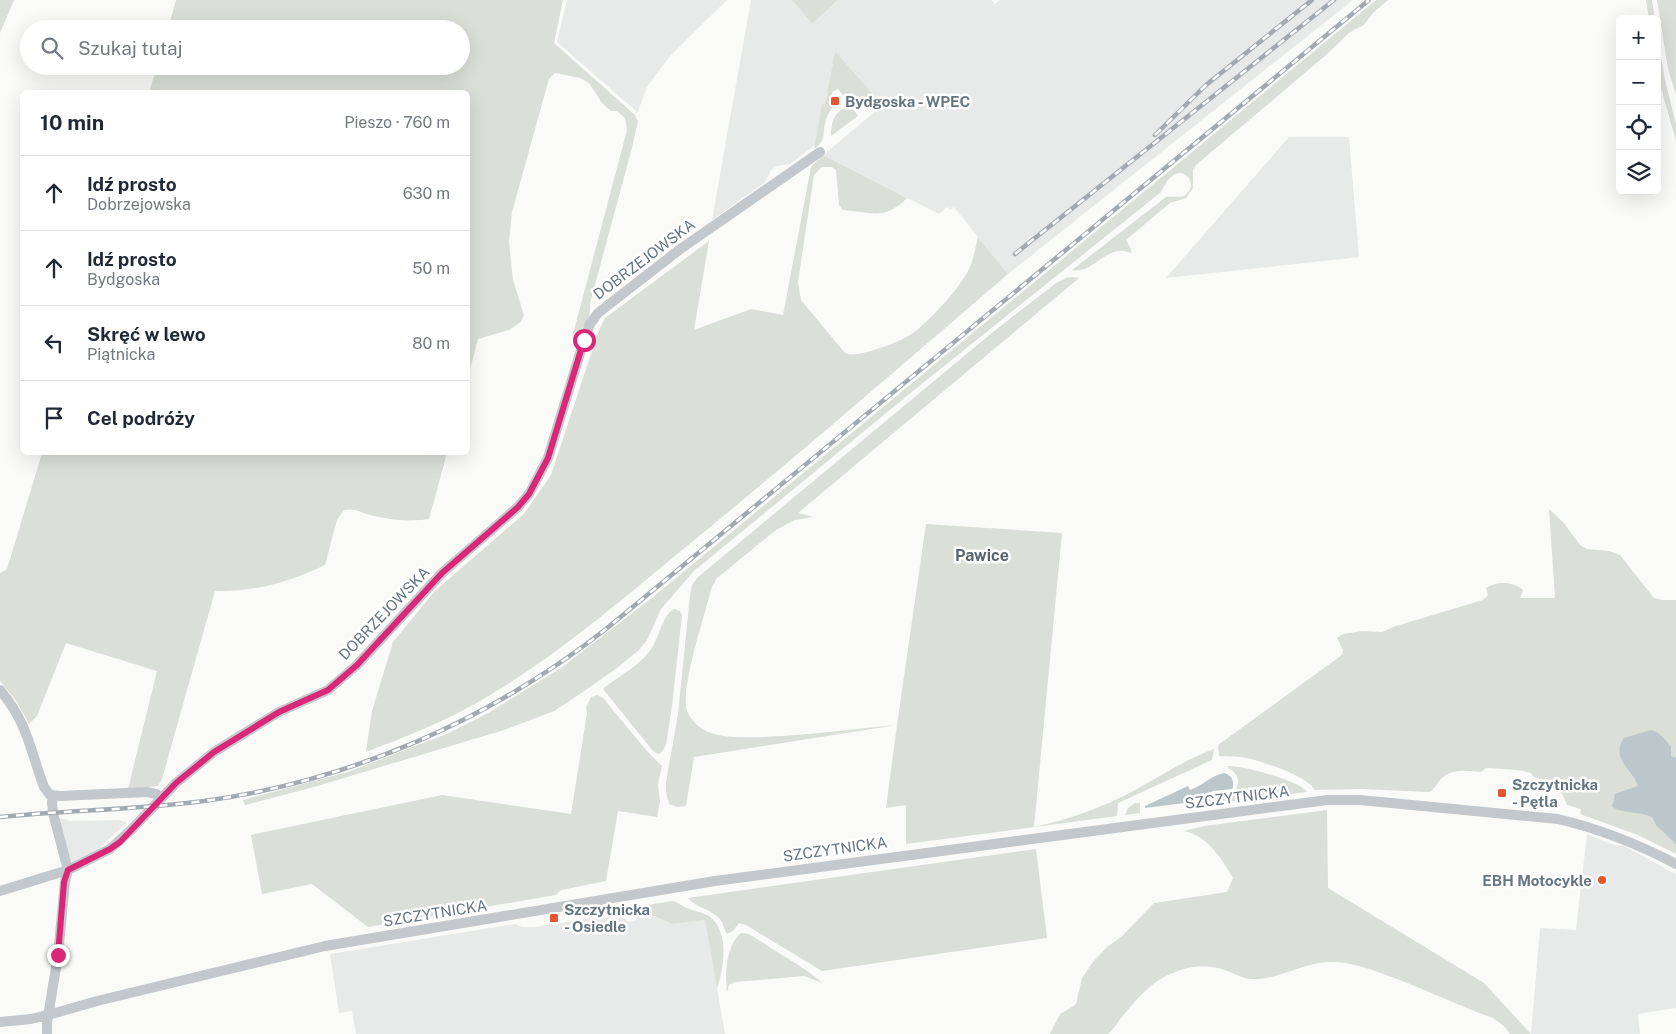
<!DOCTYPE html>
<html lang="pl">
<meta charset="utf-8">
<style>
:root{--surface:#fff;--page:#f6f6f7;--text:#1f2937;--muted:#747a83;--line:#e0e1e3}
body{margin:0;font-family:"Public Sans",sans-serif;background:var(--page);color:var(--text)}
.controls{position:absolute;right:15px;top:15px;display:grid;overflow:hidden;border-radius:8px;box-shadow:0 5px 20px #0002}
.controls button{width:45px;height:45px;display:grid;place-items:center;padding:0;border:0;border-bottom:1px solid var(--line);background:var(--surface);color:var(--text);font:25px sans-serif}
.stop{position:absolute;width:15px;height:15px;margin:-11px;border:4px solid #db2777;border-radius:50%;background:#fff}
.stop.end{background:#db2777;border-color:#fff;box-shadow:0 1px 5px #0008}
.list{margin:0;padding:0;list-style:none}
h2{display:flex;justify-content:space-between;align-items:center;height:65px;margin:0;padding:0 20px;font-size:21px}
h2 small{font-size:16px;font-weight:400;color:var(--muted)}
.list li{display:grid;grid-template-columns:32px 1fr auto;gap:15px;align-items:center;box-sizing:border-box;height:75px;padding:0 20px;border-top:1px solid var(--line)}
.list b{display:block;font-size:19px;white-space:nowrap}
.list p{margin:0;font-size:16px;white-space:nowrap;color:var(--muted)}
.list em{font-size:16px;font-style:normal;color:var(--muted)}
.icon{flex:none;width:28px;height:28px;fill:none;stroke:currentColor;stroke-width:2;stroke-linecap:round;stroke-linejoin:round}
.map{position:relative;flex:none;width:1676px;height:1034px;overflow:hidden}
.search{position:absolute;background:var(--surface);box-shadow:0 5px 20px #0002;left:20px;top:20px;width:450px;height:55px;display:flex;align-items:center;gap:12px;box-sizing:border-box;padding:0 18px;border-radius:28px;color:var(--muted);font-size:19px}
.panel{position:absolute;background:var(--surface);box-shadow:0 5px 20px #0002;left:20px;top:90px;width:450px;height:365px;border-radius:8px}
.map>svg:first-child{display:block}
.built{fill:#e8e9e9}
.green{fill:#dadfd7}
.water{fill:#bbc7cb}
.lines{fill:none;stroke-linecap:round;stroke-linejoin:round}
.minor{stroke:#c3c8cc;stroke-width:10}
.rail-casing{stroke:#a2aab0;stroke-width:4.5}
.rail{stroke:#fff;stroke-width:2.5;stroke-dasharray:8;stroke-linecap:butt}
.route{stroke:#db2777;stroke-width:6}
.poi-dot{fill:#e4572e;stroke:#fff;stroke-width:2}
.labels{text-anchor:middle;dominant-baseline:central;stroke-width:5;stroke-linejoin:round;paint-order:stroke}
.poi-label{font-size:15px;font-weight:bold;fill:#657683;stroke:#fff;text-anchor:start}
.street-label{font-size:15px;fill:#657683;stroke:#fff}
.neighbourhood-label{font-size:16px;font-weight:bold;fill:#57646e;stroke:#fff}
</style>
<div class="map">
<svg width="1676" height="1034" viewBox="0 0 1676 1034">
<rect width="100%" height="100%" fill="#fafaf8"/>
<path class="built" d="M567,0H727L672,54L660,69L647,87L637,114L635,110L557,42Z
M751,0H792L812,24L838,0H992L995,4L1000,0H1353L1008,274L954,207L950,210L947,207L939,214L823,155L877,110L870,102L874,98L835,51L825,106L822,104L815,145L790,164L777,166L771,170L765,182L712,220Z
M1289,137H1349L1359,257L1166,278Z
M60,818L71,821L120,820L127,823L94,852L72,862L70,861L59,827Z
M1587,834L1611,844L1624,846L1676,874V1008L1638,1014L1640,1034H1531L1540,928L1576,930Z
M634,907L672,924L705,920L725,1034H356L352,1011L339,1013L330,954L515,924L522,927H535L599,917L626,918L627,922L636,920Z"/>
<path class="green" d="M0,0H14L0,33Z
M176,0H563L554,43L635,115L638,121L632,148L590,303C592,315 585,330 573,334L627,130L625,118L617,111H611L602,103L589,83L580,78L555,73L549,79L512,212L509,242L513,280L524,315L521,322L509,330L478,339L468,377V92H149L157,66H461V29H168Z
M792,0H838L812,24Z
M1376,0H1388L1373,13L1364,25L1350,32L1326,55L1196,165L1193,170V188L1186,198L1170,203L1126,240L1131,249V253C1107,242 1094,275 1072,270L1166,197C1172,195 1179,199 1185,195C1202,184 1178,153 1161,192L913,391L694,571L661,609L647,640L639,650L617,668L574,698L554,711L504,730L314,787L245,805L243,800L348,772L449,733L490,712L561,668L653,597Z
M1646,0H1652L1655,19H1649Z
M1657,0H1676V95L1668,69Z
M1657,33L1665,80L1676,124V141L1659,81L1657,67Z
M835,51L875,97L870,102L873,106L870,108L857,99L845,98L838,89L833,91L831,96L835,103C833,108 829,112 827,117C821,131 828,140 814,149L822,104L825,105Z
M848,107L853,109L858,116L831,136C831,123 834,111 848,107Z
M823,155L907,198C884,221 872,212 843,210L839,205L836,170L832,167H822L814,175L798,282L801,300L845,353C853,356 862,353 871,351C884,347 898,342 910,335C927,324 957,291 967,273C973,263 975,249 978,237L1008,274C909,359 810,445 709,528C635,588 563,653 480,701C444,722 405,737 366,752L372,711L393,642L435,591L524,514L551,475L599,330L605,318L709,241L694,330L751,309L783,315L811,167Z
M1073,277L1079,278L798,513L814,517L795,520L776,530L717,578L711,589C705,616 680,687 687,711C690,719 700,729 708,732C726,739 746,737 765,737C809,735 853,729 897,725L926,524L1062,533L1034,827C1068,820 1104,807 1135,790C1161,776 1186,759 1214,749L1212,760L1118,803L1117,816L906,844V805L886,808L897,725L694,757L686,806L678,807L669,804L666,793V782L678,714L690,595L692,585L698,577L993,332L1056,283L1066,278Z
M42,453H447L429,519C409,522 390,520 370,515C360,512 354,508 344,510L337,520L325,565C290,582 254,592 215,591L162,779L158,786L128,789L157,671L66,643L37,716L29,724L17,702L0,681V573L7,569Z
M1549,509L1563,522L1580,545L1587,549L1609,551L1620,555L1654,598L1662,600H1676V854L1638,835L1580,814L1581,809L1567,805C1561,786 1552,785 1536,778C1534,777 1532,774 1530,773C1522,769 1497,769 1486,768L1481,772C1468,771 1453,768 1442,778C1437,782 1436,789 1429,792L1361,789L1315,790C1307,776 1264,762 1247,758C1238,756 1229,757 1219,756L1218,745L1342,655L1343,650L1337,638L1343,634L1362,631L1382,632L1396,626L1483,600L1488,595L1486,588C1497,581 1513,581 1523,590L1520,598H1555Z
M674,609L680,611L682,615L672,706L666,745L661,753L658,754L653,751L603,689C618,676 640,666 651,649C659,639 662,615 674,609Z
M597,695L603,698L646,750L662,766L658,784L660,802L657,817L618,811L606,881L561,890L556,895L368,927L312,884L262,894L251,835L442,795L571,814L587,713L586,707L591,697Z
M1228,766C1241,765 1301,781 1307,792L1191,807L1210,796L1234,792C1241,783 1238,772 1228,768Z
M1135,803H1140V813L1125,815L1128,808Z
M1327,810L1328,888L1484,983L1531,1034H1510L1505,1027L1493,1018C1456,1005 1421,987 1383,974C1367,968 1350,962 1332,962C1304,961 1278,981 1250,979C1242,978 1233,973 1225,970C1204,963 1186,966 1166,976C1148,985 1135,1001 1122,1017C1117,1023 1114,1029 1108,1034H1050L1060,1014L1072,1007L1076,1004L1082,978L1093,962L1107,947L1122,936L1154,903L1227,892L1233,878C1222,859 1207,835 1184,831L1204,826Z
M1036,849L1047,938L822,971L746,925L739,923L733,931L727,934C724,930 724,924 720,919C711,909 696,908 688,898Z
M673,901C678,902 682,906 687,908C693,911 702,912 709,916C730,932 724,967 717,989L705,920L672,924L634,907Z
M741,933L749,934L806,970L823,983L804,976L735,982L729,985L727,992C725,974 726,945 741,933Z"/>
<path class="water" d="M1651,730C1661,732 1665,740 1671,747V756L1676,758V844L1656,825L1652,817C1639,811 1625,814 1612,807L1615,794L1638,786C1632,768 1610,759 1624,738Z
M1224,773C1231,775 1234,780 1233,787L1232,789L1213,791L1197,799L1185,803L1145,808V806L1188,786L1190,790C1202,786 1212,775 1224,773Z"/>
<g class="lines">
<path class="minor" d="M0,690C28,723 30,750 44,787L50,795L61,796L147,792L156,794L162,797
M0,891L68,870L110,849L131,830L176,783L214,752L279,712L328,690L357,665L442,573L518,507L529,494L548,458L584,340L590,324L598,313L679,250L820,152
M0,1022L31,1019L48,1015L97,1001L325,946L715,881L1327,800H1360L1558,819C1600,829 1638,844 1676,864
M47,1034V1023L58,955L65,882L68,870L53,813L52,802L54,796"/>
<defs>
<path id="rail" d="M1155,135L1206,85L1312,0
M1015,254L1334,0
M0,817C68,810 136,810 204,801C351,781 490,720 606,629L1369,0"/>
</defs>
<use href="#rail" class="rail-casing"/>
<use href="#rail" class="rail"/>
</g>
<g class="lines">
<path class="route" d="M58,955L64,882L68,870L110,849L120,842L176,783L214,752L279,712L328,690L357,665L442,573L518,507L529,494L548,458L584,340"/>
</g>
<g class="poi-dot">
<rect x="830" y="96" width="10" height="10" rx="2.5"/>
<rect x="1497" y="788" width="10" height="10" rx="2.5"/>
<circle cx="1602" cy="880" r="5"/>
<rect x="549" y="913" width="10" height="10" rx="2.5"/>
</g>
<g class="labels">
<g class="poi-label">
<text x="845" y="101">Bydgoska - WPEC</text>
<text x="1512" y="784">Szczytnicka<tspan x="1512" dy="17">- Pętla</tspan></text>
<text x="1592" y="880" text-anchor="end">EBH Motocykle</text>
<text x="564" y="909">Szczytnicka<tspan x="564" dy="17">- Osiedle</tspan></text>
</g>
<g class="street-label">
<text transform="translate(644 259) rotate(-37)">DOBRZEJOWSKA</text>
<text transform="translate(384 613) rotate(-46)">DOBRZEJOWSKA</text>
<text transform="translate(1237 797) rotate(-7)">SZCZYTNICKA</text>
<text transform="translate(835 849) rotate(-8)">SZCZYTNICKA</text>
<text transform="translate(435 913) rotate(-9)">SZCZYTNICKA</text>
</g>
<g class="neighbourhood-label">
<text x="982" y="555">Pawice</text>
</g>
</g>
</svg>
<div class="controls">
<button>+</button>
<button>−</button>
<button><svg class="icon" aria-label="locate" viewBox="0 0 24 24"><circle cx="12" cy="12" r="6"/><path d="M12 2v4M12 18v4M2 12h4M18 12h4"/></svg></button>
<button><svg class="icon" aria-label="layers" viewBox="0 0 24 24"><path d="M12 4l9 5-9 5-9-5zM3 14l9 5 9-5"/></svg></button>
</div>
<div class="stop" style="left:584px;top:340px"></div>
<div class="stop end" style="left:58px;top:955px"></div>
<div class="search"><svg class="icon" aria-label="search" viewBox="0 0 24 24"><circle cx="10" cy="10" r="6"/><path d="M15 15l6 6"/></svg>Szukaj tutaj</div>
<section class="panel">
<h2>10 min<small>Pieszo · 760 m</small></h2>
<ul class="list">
<li><svg class="icon" aria-label="ahead" viewBox="0 0 24 24"><path d="M12 20V5M6 11l6-6 6 6"/></svg><div><b>Idź prosto</b><p>Dobrzejowska</p></div><em>630 m</em></li>
<li><svg class="icon" aria-label="ahead" viewBox="0 0 24 24"><path d="M12 20V5M6 11l6-6 6 6"/></svg><div><b>Idź prosto</b><p>Bydgoska</p></div><em>50 m</em></li>
<li><svg class="icon" aria-label="left" viewBox="0 0 24 24"><path d="M17 20v-9H6M10 6l-5 5 5 5"/></svg><div><b>Skręć w lewo</b><p>Piątnicka</p></div><em>80 m</em></li>
<li><svg class="icon" aria-label="arrive" viewBox="0 0 24 24"><path d="M6 21V4h12l-3 4 3 4H6"/></svg><div><b>Cel podróży</b></div></li>
</ul>
</section>
</div>
